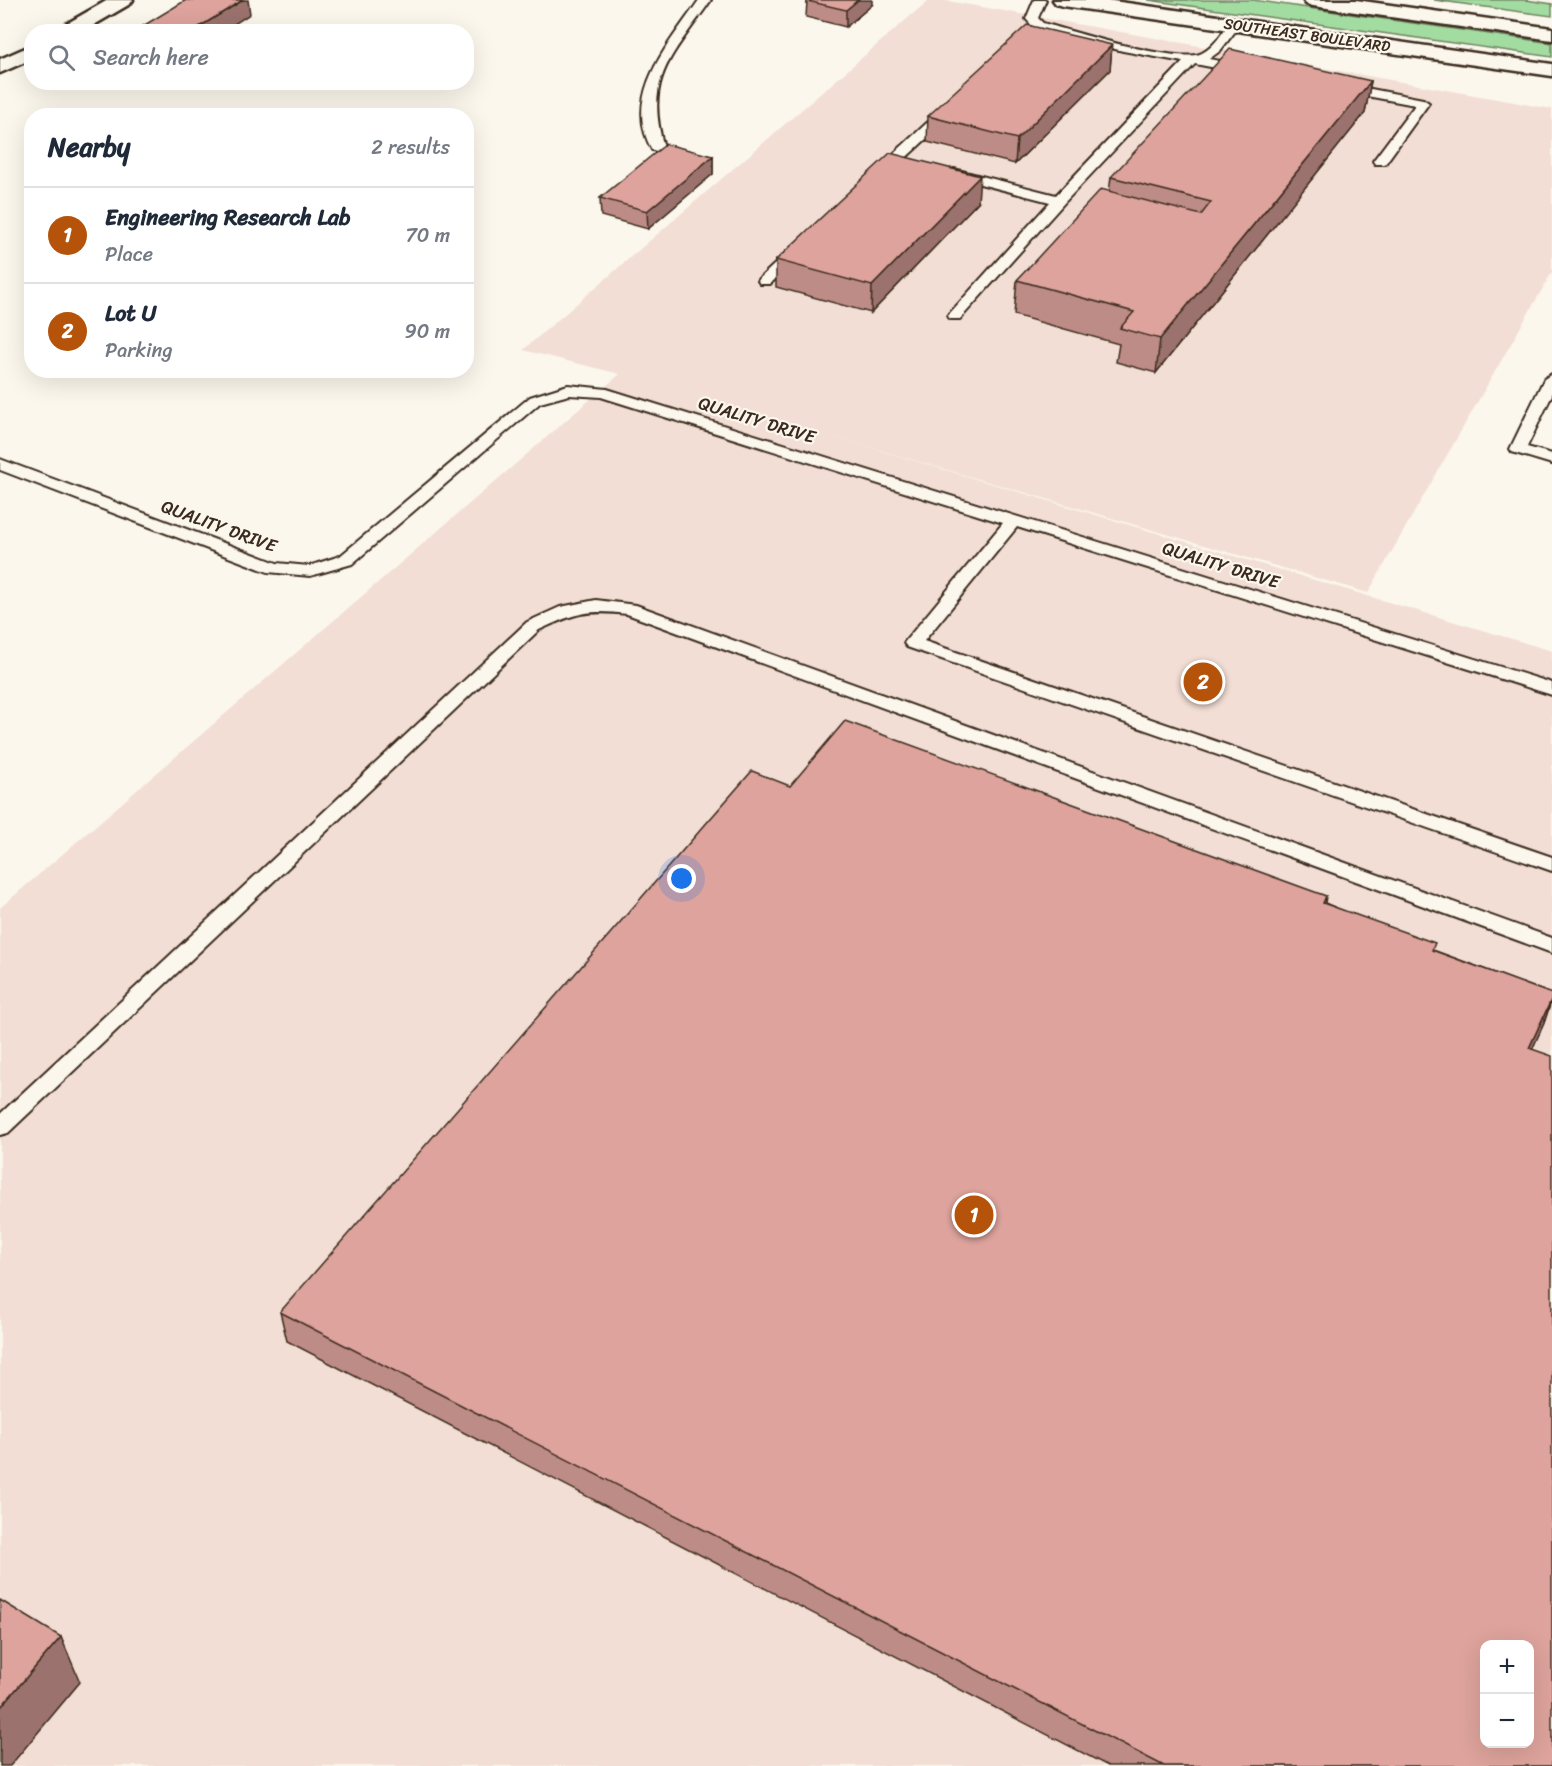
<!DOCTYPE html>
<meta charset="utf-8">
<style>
:root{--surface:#fff;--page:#f6f6f7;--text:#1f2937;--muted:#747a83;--line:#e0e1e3;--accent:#b45309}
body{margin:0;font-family:Sriracha,sans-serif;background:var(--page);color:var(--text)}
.controls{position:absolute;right:18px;bottom:18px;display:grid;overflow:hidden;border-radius:12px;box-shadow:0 6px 24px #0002}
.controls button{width:54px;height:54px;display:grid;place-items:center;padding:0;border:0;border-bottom:2px solid var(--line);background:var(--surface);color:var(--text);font:30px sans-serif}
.you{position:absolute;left:682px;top:879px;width:21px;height:21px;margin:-15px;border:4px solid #fff;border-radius:50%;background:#1a73e8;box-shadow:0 0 0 9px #1a73e833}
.badge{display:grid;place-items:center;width:39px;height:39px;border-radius:50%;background:var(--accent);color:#fff;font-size:20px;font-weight:700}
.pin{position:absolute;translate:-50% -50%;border:3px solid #fff;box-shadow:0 2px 6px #0006}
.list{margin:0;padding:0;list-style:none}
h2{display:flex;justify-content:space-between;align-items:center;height:78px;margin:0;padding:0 24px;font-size:26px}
h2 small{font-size:20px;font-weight:400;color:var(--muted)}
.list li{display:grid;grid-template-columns:39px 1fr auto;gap:18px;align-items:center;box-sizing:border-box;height:96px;padding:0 24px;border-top:2px solid var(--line)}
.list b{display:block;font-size:22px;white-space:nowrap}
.list p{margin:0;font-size:20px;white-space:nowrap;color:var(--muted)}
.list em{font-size:20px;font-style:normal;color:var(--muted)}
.icon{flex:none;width:33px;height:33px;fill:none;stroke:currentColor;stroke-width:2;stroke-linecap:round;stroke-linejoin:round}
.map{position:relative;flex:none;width:1552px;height:1766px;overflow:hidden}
.search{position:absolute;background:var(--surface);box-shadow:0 6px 24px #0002;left:24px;top:24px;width:450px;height:66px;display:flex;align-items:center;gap:15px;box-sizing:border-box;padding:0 21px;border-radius:24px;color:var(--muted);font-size:22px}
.panel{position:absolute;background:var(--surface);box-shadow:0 6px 24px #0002;left:24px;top:108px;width:450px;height:270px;border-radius:24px}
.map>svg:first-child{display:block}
.built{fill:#f2ded4;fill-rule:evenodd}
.green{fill:#a2dca1;stroke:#6e8360;stroke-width:1.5}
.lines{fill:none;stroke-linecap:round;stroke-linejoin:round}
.service-casing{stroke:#3b2a1e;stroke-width:4}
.minor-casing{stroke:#3b2a1e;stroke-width:5}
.primary-casing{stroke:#3b2a1e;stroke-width:5}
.service{fill:#fbf7ec;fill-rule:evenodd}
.minor{fill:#fbf7ec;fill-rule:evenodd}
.primary{fill:#fbf7ec;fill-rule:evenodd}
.wall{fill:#be8c86;stroke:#3b2a1e;stroke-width:1.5}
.shaded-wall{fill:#9b726d;stroke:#3b2a1e;stroke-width:1.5}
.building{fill:#dda39c;stroke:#3b2a1e;stroke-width:1.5;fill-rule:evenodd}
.labels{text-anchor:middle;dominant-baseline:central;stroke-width:4.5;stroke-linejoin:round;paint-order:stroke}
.far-street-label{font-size:15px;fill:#3b2a1e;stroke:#fbf7ec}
.street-label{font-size:18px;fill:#3b2a1e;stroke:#fbf7ec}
</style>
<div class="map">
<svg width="1552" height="1766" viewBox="0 0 1552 1766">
<rect width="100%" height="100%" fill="#fbf7ec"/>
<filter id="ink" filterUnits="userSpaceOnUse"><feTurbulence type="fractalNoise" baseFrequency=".0167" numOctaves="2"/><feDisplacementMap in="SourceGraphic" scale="12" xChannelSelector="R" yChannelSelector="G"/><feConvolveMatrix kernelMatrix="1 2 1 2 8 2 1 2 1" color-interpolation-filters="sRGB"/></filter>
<g filter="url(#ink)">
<path class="built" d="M929,0H942L1552,109V272L1368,593L821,433L1552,651V1766H0V908L620,374L523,350ZM1484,1644H1530V1744H1484Z"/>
<path class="green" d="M1148,0H1253L1552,43V57Z
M1434,0H1526L1552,4V16Z"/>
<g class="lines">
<defs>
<path id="service" d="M699,0H711C674,54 643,77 664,147L657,151L652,150C621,95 670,43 699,0Z
M1034,0H1046L1038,18L1043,23C1071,31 1180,65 1202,53C1214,47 1222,33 1230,22H1238L1240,25L1220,51L1209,59L1242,65L1248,69L1242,73L1195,64L1064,203L960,319H950L948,316L950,313L1050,202L949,176L947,173L949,170L954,169L1056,195L1183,62L1123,51L1035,29L1026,19Z
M1345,84L1423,99L1429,103L1385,164H1375L1373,161L1415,105L1340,91L1339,88L1340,85Z
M947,108L954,112L952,115L885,177H875L873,174L875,171L942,109Z
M795,249L802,253L800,256L770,284H760L758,281L760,278L790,250Z
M1552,374V395L1527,447L1552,454V464L1512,452L1510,449L1544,379Z
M568,385L607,389L1552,683V695L1017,527L924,641L1552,857V871L907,647L904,643L907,639L1003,523L601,397L569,395L540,403L352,564L310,576L268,572L0,470V459L277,563L309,566L340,556L530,397Z
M596,600L636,605L1552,938V953L627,614C588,609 575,613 539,630L8,1133L0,1135V1114L527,622L560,607Z"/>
<path id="minor" d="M108,0H133L130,4L82,32H56L59,28Z
M1053,0H1106L1552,64V76L1063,6L1056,4Z
M32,45V59L0,73V59Z"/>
<path id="primary" d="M1303,0H1356L1552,28V40L1313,6L1306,4Z"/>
</defs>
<use href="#service" class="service-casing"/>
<use href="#minor" class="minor-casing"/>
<use href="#primary" class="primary-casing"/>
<use href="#service" class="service"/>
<use href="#minor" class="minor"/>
<use href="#primary" class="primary"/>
</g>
<path class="wall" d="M807,1L872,5L846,27L806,17Z
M1112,45L1110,70L1015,164L927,142L928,116Z
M1371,81L1365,113L1156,373L1116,362L1119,344L1014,315L1017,280L1109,192L1111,177Z
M713,156V174L648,229L601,216L600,198Z
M978,202L871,313L776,287V260Z
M790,786L1326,896L1325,903L1433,950L1552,994V999L1544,1023L1532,1049L1552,1766H1108L287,1341L280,1312Z"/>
<path class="shaded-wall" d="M243,0H248L250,14L222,32H191Z
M858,0H872V5L846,27V10Z
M1112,45L1110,70L1015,164L1017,139Z
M1371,81L1365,113L1156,373L1160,339Z
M713,156V174L648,229L647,211Z
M980,176L978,202L871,313L872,286Z
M1552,998L1544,1023L1520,1077L1529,1048Z
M61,1637L80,1682L10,1766H0V1708Z"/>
<path class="building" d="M186,0H243L191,32H149L138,29Z
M807,0H858L846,10L807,1Z
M1027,25L1112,45L1017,139L928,116Z
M1230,49L1371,81L1160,339L1120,328L1134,312L1017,280L1101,189L1201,215L1211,202L1111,177Z
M666,144L713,156L647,211L600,198Z
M890,153L980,176L872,286L776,260Z
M845,721L1326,896L1323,903L1435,943L1432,950L1552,994V998L1529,1048L1552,1056V1766H1164L280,1312L752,771L790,786ZM1485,1644H1530V1743H1485Z
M0,1600L61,1637L0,1708Z"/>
</g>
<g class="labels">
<g class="far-street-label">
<text transform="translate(1307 35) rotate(8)">SOUTHEAST BOULEVARD</text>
</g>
<g class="street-label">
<text transform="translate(757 420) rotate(17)">QUALITY DRIVE</text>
<text transform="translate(219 526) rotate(20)">QUALITY DRIVE</text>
<text transform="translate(1221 565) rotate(17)">QUALITY DRIVE</text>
</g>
</g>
</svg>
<div class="controls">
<button>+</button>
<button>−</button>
</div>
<div class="you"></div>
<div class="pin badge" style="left:974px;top:1215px">1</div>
<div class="pin badge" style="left:1203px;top:682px">2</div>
<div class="search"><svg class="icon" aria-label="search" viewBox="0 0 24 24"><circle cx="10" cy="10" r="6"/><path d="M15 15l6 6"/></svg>Search here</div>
<section class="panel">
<h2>Nearby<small>2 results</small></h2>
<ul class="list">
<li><span class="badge">1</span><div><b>Engineering Research Lab</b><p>Place</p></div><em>70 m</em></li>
<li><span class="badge">2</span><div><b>Lot U</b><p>Parking</p></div><em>90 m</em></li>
</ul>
</section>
</div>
